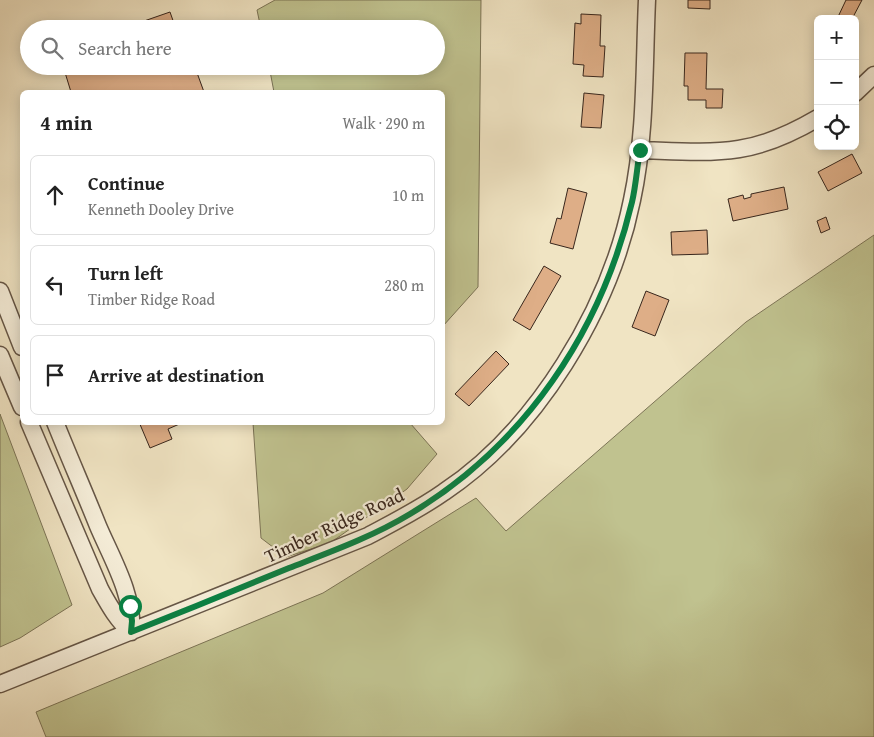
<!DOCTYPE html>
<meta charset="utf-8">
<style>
:root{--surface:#fff;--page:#f6f6f6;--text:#222;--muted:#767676;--line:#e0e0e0}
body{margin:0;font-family:"Gentium Book Plus",serif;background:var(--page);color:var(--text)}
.controls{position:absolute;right:15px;top:15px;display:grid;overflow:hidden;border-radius:8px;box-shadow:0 2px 12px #0003}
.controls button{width:45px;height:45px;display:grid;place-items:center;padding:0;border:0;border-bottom:1px solid var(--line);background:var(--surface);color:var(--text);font:25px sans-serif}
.stop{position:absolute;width:15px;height:15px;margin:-11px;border:4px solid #0b8043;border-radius:50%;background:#fff}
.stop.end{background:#0b8043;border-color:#fff;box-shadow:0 1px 5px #0008}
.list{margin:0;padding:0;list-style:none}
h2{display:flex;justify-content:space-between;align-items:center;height:65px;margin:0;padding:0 20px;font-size:21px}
h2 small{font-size:16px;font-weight:400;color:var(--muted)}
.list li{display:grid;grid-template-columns:32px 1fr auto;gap:15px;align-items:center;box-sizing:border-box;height:80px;margin:0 10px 10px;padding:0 10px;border:1px solid var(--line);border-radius:8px}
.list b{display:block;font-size:19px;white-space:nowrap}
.list p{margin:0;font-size:16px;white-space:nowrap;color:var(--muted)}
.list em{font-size:16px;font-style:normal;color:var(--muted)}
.icon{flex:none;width:28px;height:28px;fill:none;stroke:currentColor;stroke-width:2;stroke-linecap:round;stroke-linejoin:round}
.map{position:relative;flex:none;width:874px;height:737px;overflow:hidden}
.search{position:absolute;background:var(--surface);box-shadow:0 2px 12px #0003;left:20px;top:20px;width:425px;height:55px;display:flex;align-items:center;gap:12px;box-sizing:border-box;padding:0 18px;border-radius:28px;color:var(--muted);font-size:19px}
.panel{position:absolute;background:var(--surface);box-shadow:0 2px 12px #0003;left:20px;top:90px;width:425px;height:335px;border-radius:8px}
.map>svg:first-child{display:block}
.green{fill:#c0c28f;stroke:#7c7456}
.building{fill:#deae87;stroke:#38261c}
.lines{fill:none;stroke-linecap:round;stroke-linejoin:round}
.minor-casing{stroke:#665646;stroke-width:19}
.minor{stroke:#f5edd8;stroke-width:16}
.route{stroke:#0b8043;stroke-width:6}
.labels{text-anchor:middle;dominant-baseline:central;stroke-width:4.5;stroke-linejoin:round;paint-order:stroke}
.street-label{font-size:19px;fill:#38261c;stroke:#f5edd8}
</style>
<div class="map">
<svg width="874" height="737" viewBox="0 0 874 737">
<rect width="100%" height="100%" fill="#f0e4c3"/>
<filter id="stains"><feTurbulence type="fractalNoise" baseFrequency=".004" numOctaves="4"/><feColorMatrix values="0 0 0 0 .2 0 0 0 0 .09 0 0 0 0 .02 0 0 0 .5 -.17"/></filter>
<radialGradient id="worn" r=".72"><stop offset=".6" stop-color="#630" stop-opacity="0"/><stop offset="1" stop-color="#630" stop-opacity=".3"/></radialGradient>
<path class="green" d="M275,0H481L478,287L443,326L442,92H274L269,66H436V29H261L257,10Z
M874,235V737H46L36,712L323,593L476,498L506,531L746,322Z
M0,414L72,605L20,638L0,647Z
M253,423H410L437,454L407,489L330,543L286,557L261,538Z"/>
<path class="building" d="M688,0H710V9L688,8Z
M846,0H862L852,19H837Z
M170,12L176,29H121Z
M581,14L601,15L600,46H605L603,77L583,76L584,65L573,64L575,23L581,24Z
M685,53H707L706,89H723L722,108H706V100H688V86H684Z
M63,66H188L190,72L196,70L204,92H71Z
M584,93L604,95L601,128L581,127Z
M852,154L862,173L828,191L818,172Z
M784,187L788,209L733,221L728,199L743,195L744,199L751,197V194Z
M568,188L587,193L573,249L550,243L557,218L561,219Z
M826,217L830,229L821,233L817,221Z
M707,230L708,254L672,255L671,232Z
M544,266L561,276L530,330L513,320Z
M646,291L669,300L655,336L632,327Z
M496,351L509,364L469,406L455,394Z
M139,422H184L168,429L172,439L150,448Z"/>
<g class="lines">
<defs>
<path id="minor" d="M855,93L874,75
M640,150C673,151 707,154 739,149C766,145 794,132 818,118
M0,291L22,347
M0,355L22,407
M29,422L100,589C109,605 117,620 131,632
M55,422C69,457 84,491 98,526C112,559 134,595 131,632
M0,684L368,536C394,522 420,509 444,492C537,430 610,309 632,200C646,135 644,66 647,0"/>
</defs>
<use href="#minor" class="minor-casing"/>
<use href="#minor" class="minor"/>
</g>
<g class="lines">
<path class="route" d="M130,606L132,621L131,632C184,611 236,590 289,568C330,552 372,537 410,514C525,445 601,332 632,202C636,185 637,167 640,150"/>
</g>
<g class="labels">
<g class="street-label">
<text transform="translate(334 525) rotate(-25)">Timber Ridge Road</text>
</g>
</g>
<rect width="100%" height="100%" filter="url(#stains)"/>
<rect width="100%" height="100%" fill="url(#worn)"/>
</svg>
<div class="controls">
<button>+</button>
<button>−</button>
<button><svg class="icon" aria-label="locate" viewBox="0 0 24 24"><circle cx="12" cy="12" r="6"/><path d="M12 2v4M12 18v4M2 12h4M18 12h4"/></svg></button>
</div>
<div class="stop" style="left:130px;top:606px"></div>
<div class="stop end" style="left:640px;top:150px"></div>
<div class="search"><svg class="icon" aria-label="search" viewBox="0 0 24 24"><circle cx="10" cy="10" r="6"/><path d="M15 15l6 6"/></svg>Search here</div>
<section class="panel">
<h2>4 min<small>Walk · 290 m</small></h2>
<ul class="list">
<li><svg class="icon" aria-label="ahead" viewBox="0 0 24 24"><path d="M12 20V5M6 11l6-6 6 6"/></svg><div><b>Continue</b><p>Kenneth Dooley Drive</p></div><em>10 m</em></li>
<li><svg class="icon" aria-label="left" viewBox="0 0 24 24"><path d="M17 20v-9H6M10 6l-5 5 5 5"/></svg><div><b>Turn left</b><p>Timber Ridge Road</p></div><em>280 m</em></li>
<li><svg class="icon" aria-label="arrive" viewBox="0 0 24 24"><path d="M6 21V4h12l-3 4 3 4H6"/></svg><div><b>Arrive at destination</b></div></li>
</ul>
</section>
</div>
